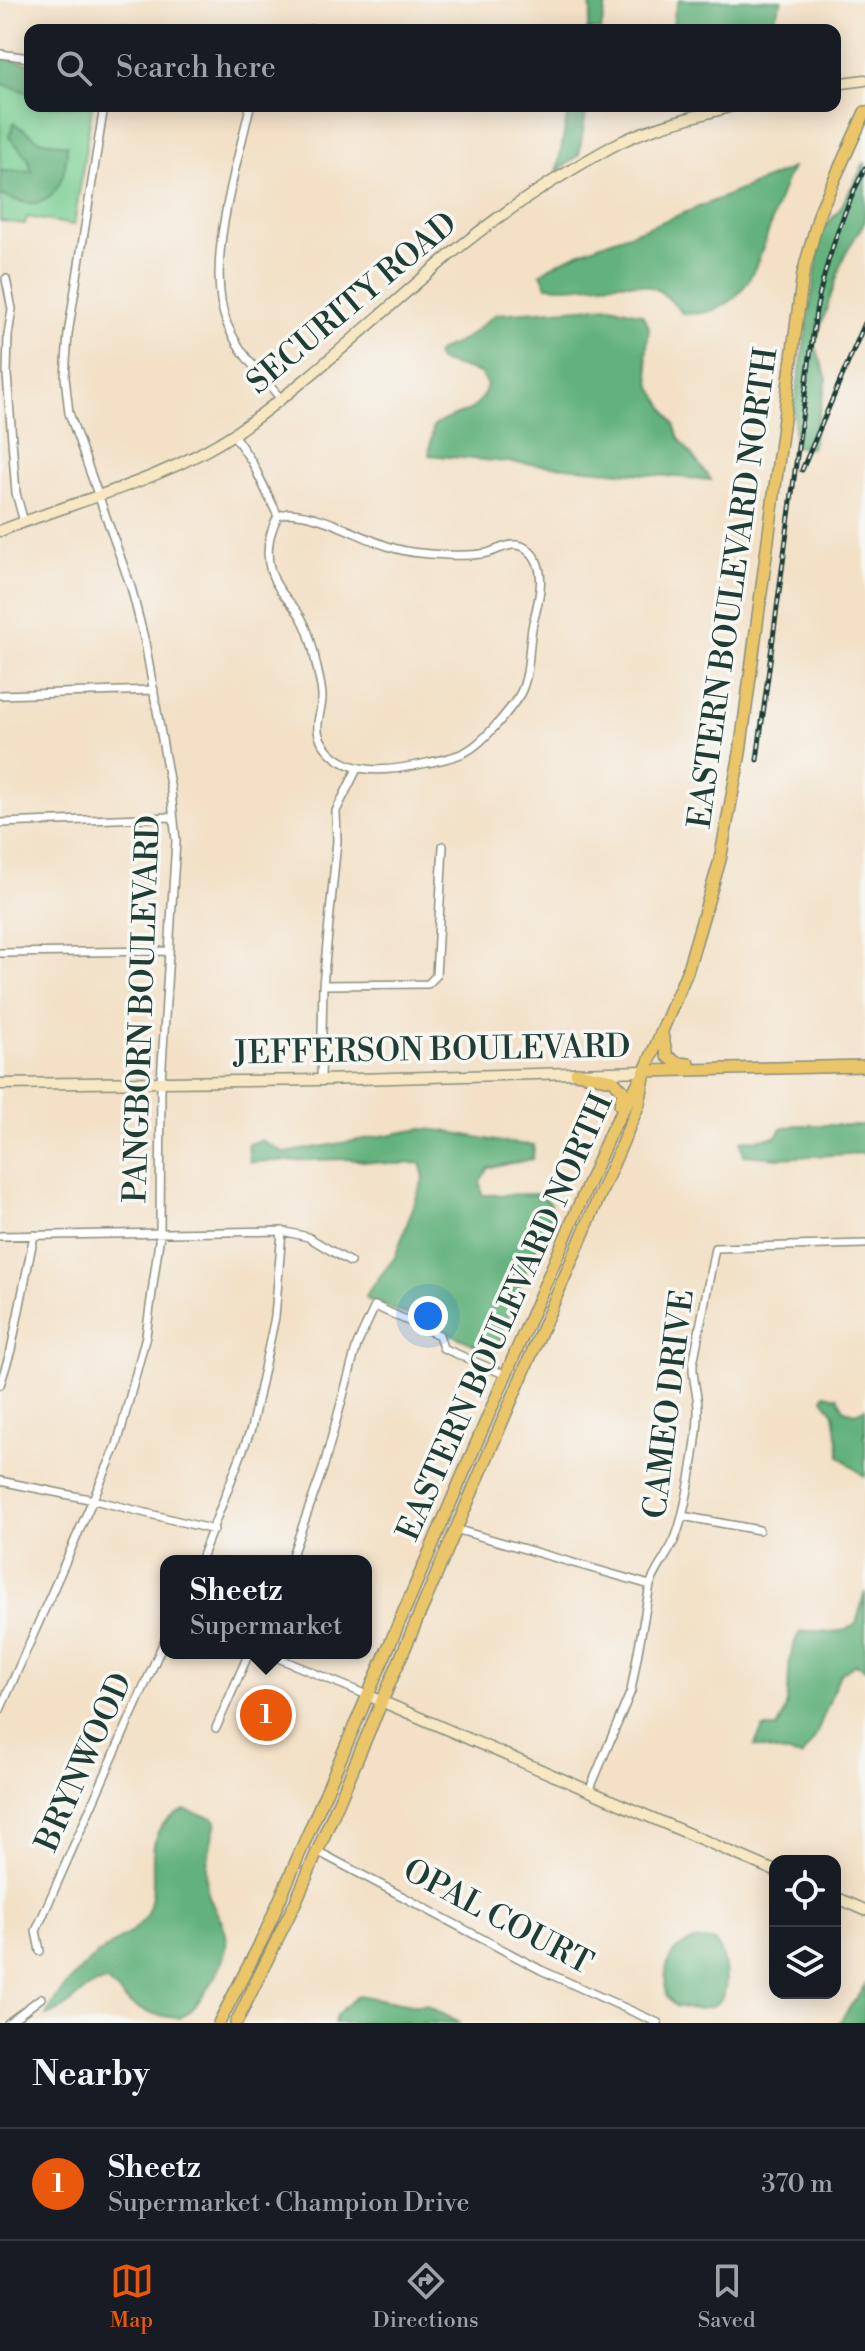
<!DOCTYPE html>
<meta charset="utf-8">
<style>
:root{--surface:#171b24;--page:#20242c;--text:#f1f3f6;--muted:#9ea1a6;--line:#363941;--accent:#ea580c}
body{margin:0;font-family:"Libre Bodoni",serif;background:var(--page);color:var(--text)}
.controls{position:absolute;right:24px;bottom:24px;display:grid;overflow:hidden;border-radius:16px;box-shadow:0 4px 20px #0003}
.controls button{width:72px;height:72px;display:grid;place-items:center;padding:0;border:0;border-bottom:2px solid var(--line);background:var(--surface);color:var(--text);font:40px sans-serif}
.you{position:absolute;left:428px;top:1316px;width:28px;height:28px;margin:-20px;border:6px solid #fff;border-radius:50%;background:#1a73e8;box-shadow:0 0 0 12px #1a73e833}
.badge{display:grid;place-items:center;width:52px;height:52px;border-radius:50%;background:var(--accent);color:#fff;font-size:26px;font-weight:700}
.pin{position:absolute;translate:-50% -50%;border:4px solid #fff;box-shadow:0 2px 8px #0006}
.popup{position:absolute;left:160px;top:1555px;width:212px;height:104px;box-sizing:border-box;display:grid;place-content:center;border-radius:16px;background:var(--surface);filter:drop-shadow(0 2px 6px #0005);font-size:26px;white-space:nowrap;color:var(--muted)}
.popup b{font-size:30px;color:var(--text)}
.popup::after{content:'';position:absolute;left:50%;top:100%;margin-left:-16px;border:16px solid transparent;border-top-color:var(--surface)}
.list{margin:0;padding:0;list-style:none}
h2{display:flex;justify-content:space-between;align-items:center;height:104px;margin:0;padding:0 32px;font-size:34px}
h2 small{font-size:26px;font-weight:400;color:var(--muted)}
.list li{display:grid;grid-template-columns:52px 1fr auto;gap:24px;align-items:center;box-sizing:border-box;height:112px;padding:0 32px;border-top:2px solid var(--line)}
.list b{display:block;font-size:30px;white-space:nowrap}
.list p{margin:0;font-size:26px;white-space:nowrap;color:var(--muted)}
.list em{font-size:26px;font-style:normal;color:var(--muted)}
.icon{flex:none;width:44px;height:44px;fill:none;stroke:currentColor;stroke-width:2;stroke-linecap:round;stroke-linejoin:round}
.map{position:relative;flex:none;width:865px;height:2023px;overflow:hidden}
.search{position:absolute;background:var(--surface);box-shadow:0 4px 20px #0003;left:24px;right:24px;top:24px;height:88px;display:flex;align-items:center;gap:20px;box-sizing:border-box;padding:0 28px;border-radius:16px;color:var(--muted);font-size:30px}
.sheet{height:216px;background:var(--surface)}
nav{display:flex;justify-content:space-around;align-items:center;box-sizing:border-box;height:112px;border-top:2px solid var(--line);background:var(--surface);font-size:22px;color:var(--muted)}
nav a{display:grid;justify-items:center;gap:4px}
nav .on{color:var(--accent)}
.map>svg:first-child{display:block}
.green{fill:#7acf93;stroke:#4c8664;stroke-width:2}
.forest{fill:#63b27d;stroke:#417858;stroke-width:2}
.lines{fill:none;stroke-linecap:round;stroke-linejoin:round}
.street-casing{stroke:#898e7d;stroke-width:10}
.secondary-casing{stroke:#898e7d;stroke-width:13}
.primary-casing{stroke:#898e7d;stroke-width:14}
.street{stroke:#fff;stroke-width:7}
.secondary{stroke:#f7e8c3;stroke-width:10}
.primary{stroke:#ebc669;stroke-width:11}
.rail-casing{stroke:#1f3d34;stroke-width:5}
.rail{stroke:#f6f6f2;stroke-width:2;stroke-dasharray:6;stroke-linecap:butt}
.labels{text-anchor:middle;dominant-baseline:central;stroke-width:7;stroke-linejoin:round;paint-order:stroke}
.street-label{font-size:32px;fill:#1f3d34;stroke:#f6f6f2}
</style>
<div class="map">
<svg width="865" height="2023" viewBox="0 0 865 2023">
<rect width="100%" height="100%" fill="#f6f6f2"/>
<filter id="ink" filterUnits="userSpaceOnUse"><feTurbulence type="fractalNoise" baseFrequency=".0125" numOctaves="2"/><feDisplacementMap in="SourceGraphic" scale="16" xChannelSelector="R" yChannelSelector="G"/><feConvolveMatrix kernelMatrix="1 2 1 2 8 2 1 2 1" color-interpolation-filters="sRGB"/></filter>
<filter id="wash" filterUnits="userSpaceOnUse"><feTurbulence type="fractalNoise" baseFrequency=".006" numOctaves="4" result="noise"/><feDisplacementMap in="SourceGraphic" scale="32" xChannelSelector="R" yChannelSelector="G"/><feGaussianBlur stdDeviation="1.8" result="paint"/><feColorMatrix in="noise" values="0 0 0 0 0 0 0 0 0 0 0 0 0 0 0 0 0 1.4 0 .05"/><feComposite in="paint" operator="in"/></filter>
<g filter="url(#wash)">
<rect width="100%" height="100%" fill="#f3e0c6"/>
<path class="green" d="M0,64L30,69V106H92L74,225L27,217L25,224L0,221Z"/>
<path class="forest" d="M590,0H607L601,30H587L591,14Z
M679,0H782L769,30H673L674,15Z
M0,58L30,63V93L0,83Z
M569,106H587L579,155L557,172Z
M14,123L39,140L67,145C67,167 60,204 31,203C21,203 9,198 0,195V171L32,172L28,158L9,137Z
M865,162V221L844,256L815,344L827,379L811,448L794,446V407L822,231L840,209Z
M792,168C762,220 765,322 682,313C675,305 667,296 659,291C629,273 581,291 547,286L541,273C572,252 613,240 649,227C697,208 745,189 792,168Z
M611,306L642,314L649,327L646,356L651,386L674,424L679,438L711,480L429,455L433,427C457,408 477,420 487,385L480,373L439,361L436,355C443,346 450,347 459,342C473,335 483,322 497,314Z
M796,1125H865V1153L779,1158L744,1155L741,1141L775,1137L782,1129Z
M421,1129C460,1130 495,1145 534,1145L533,1159L489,1168L480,1181L482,1195L541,1194L551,1204C551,1231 540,1238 530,1261C517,1291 506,1323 494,1354L423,1321L368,1300L365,1296L395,1257L424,1177L420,1163L391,1164L348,1159L250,1162L248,1144L261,1140L285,1153Z
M825,1394L838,1397L844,1410L857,1413L865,1408V1477L840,1456L834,1413L823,1399Z
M865,1592V1669L856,1664L840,1674L814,1740L801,1757L754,1746L763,1728H777C798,1695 779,1667 800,1632C824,1628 835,1638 856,1624Z
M185,1810L213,1818L216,1821C211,1843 204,1866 207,1888C209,1905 223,1918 226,1934C230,1961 202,2004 180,2018C163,2017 137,2012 125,1999C118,1992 114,1987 106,1982C80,1986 74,2008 46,2016C59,1991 75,1973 97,1955C113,1942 140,1932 148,1911C163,1874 134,1829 185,1810Z
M698,1940L713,1941C722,1950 723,1955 725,1968C731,2007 708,2014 675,2006L666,1995C663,1966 668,1947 698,1940Z
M865,1985V2023H839Z
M358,1995L411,2005H426L460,2023H334L336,2015Z"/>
</g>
<g filter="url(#ink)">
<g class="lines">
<defs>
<path id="street" d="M307,30L311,29
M0,54L30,58
M250,106C237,167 204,265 227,324C239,353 262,376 281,399
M6,279L12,309L8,335L7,374L16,493L24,522
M233,434L252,462L278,516
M288,513C335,515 374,550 420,553C442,555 466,557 487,553C499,550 515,539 527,549C549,566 539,600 533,623C528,644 531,674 520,694C510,710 484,742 467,751C455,758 440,760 427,763C392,771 344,779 322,742C312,726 323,711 322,695C321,681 316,667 314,653C311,641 308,629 302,619C296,608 287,600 280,590C264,567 265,540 278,516Z
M0,695L154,690
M0,823L173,817
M0,953L168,951
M323,985L428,984L436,976L443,846
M321,1080L323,985L337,841L336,811L358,767
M0,1236L282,1231L308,1237L350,1262
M0,1385L11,1350L34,1235
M0,1481L94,1500L214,1530
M682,1516L759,1530
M455,1529L650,1585
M200,1561L251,1429L275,1317L282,1231
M290,1561L323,1469L357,1345L375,1306L439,1335L443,1348L506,1375
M266,1653L367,1695
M0,1710L117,1445L146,1336L160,1234L161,1081L176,841L171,791L145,642L131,587L69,413L65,377L68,334L104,106
M216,1728L249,1653
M589,1791L631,1691L650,1585C656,1569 667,1556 674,1541C685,1517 698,1440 698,1413C699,1396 692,1381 693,1364L715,1248L865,1244
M317,1851L541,1970L658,2023
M40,1951L36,1931L166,1637
M8,2023L41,1998"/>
<path id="secondary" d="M835,84L865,80
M0,531C78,500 165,480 235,433C310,381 376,317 445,259C496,216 553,179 611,147C649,126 692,118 732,106
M0,1084L321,1080L645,1071
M367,1695L775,1871
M835,1897L865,1910"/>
<path id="primary" d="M662,1034L667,1056L677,1063L689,1064
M645,1071L865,1066
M576,1073L613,1080L623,1091L620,1105
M219,2023L264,1936L611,1131L645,1071L687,972L720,860L740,753L803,274L820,211L865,112
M236,2023L296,1901L639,1104L644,1077"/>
</defs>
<use href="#street" class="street-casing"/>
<use href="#secondary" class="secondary-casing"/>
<use href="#primary" class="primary-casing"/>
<use href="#street" class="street"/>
<use href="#secondary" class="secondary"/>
<use href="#primary" class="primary"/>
<defs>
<path id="rail" d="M802,470L865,323
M757,760L816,311C826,261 842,213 865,168"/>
</defs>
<use href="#rail" class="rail-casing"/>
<use href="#rail" class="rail"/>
</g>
</g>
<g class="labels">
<g class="street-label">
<text transform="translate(352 303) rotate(-40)">SECURITY ROAD</text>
<text transform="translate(733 588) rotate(-82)">EASTERN BOULEVARD NORTH</text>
<text transform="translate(142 1009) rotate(-88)">PANGBORN BOULEVARD</text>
<text transform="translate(432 1050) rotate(-1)">JEFFERSON BOULEVARD</text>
<text transform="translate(505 1317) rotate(-66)">EASTERN BOULEVARD NORTH</text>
<text transform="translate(669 1404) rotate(-83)">CAMEO DRIVE</text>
<text transform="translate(84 1762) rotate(-66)">BRYNWOOD</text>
<text transform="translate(498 1917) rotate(28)">OPAL COURT</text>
</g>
</g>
</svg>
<div class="controls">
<button><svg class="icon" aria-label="locate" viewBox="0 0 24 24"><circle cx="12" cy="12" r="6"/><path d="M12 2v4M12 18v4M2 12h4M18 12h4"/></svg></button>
<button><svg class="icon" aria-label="layers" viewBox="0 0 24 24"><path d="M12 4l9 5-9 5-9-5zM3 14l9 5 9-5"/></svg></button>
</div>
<div class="you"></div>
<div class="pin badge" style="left:266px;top:1715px">1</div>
<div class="popup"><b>Sheetz</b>Supermarket</div>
<div class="search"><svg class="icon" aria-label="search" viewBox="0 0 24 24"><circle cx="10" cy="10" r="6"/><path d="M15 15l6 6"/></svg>Search here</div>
</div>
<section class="sheet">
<h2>Nearby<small></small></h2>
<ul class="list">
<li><span class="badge">1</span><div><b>Sheetz</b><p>Supermarket · Champion Drive</p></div><em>370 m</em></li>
</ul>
</section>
<nav>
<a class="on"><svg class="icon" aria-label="map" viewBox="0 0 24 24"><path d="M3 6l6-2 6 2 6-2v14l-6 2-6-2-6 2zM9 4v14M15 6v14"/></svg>Map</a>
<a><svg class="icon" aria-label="directions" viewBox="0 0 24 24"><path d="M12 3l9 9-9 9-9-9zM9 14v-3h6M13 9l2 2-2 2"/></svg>Directions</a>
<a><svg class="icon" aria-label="saved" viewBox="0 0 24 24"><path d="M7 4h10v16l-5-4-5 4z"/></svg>Saved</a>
</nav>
